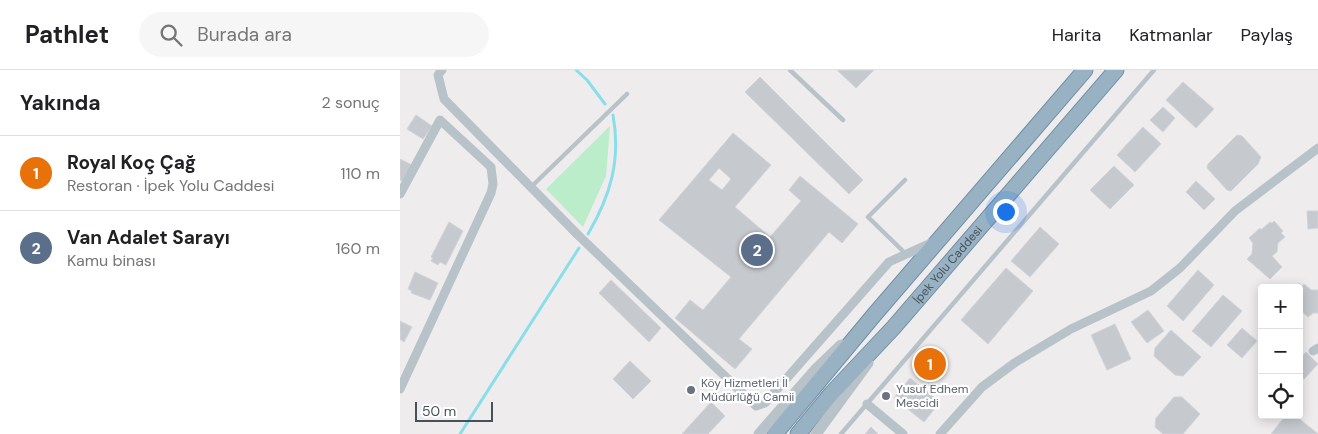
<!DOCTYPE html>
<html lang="tr">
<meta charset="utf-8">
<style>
:root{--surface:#fff;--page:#f6f6f6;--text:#202124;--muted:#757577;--line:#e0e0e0;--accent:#1d80d9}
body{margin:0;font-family:"DM Sans",sans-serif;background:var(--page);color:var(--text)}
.controls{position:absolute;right:15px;bottom:15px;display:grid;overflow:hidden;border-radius:5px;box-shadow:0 2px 12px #0003}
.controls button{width:45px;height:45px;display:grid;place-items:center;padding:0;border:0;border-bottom:1px solid var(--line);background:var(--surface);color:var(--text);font:25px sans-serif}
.scale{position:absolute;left:15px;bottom:12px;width:78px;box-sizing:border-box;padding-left:5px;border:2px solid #455259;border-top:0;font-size:14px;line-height:18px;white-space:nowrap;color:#455259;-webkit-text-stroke:4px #fff;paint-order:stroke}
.you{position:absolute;left:605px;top:141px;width:18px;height:18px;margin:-12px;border:4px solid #fff;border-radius:50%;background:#1a73e8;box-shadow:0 0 0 8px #1a73e833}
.badge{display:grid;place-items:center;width:32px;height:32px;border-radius:50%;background:var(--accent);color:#fff;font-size:16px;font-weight:700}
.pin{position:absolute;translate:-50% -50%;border:2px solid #fff;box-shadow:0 1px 5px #0006}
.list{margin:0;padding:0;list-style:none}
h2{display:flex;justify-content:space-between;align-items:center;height:65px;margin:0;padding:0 20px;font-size:21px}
h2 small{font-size:16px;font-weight:400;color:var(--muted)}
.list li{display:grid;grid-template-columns:32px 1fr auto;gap:15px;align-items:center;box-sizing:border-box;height:75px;padding:0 20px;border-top:1px solid var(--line)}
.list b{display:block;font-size:19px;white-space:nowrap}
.list p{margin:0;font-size:16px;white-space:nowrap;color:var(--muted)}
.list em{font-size:16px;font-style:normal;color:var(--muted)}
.icon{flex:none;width:28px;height:28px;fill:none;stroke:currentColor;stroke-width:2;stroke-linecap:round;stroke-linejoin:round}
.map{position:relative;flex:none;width:918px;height:364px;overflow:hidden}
header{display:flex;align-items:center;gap:30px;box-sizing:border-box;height:70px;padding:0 25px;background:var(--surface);border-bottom:1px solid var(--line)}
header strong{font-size:24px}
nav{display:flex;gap:28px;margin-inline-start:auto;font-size:18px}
.search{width:350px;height:45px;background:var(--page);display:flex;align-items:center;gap:12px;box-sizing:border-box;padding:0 18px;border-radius:28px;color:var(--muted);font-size:19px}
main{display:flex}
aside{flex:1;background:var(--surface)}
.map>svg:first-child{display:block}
.green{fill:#bbedca}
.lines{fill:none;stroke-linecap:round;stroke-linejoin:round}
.stream{stroke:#89dee9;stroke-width:3}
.building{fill:#c6cacf;stroke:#d1d3d8;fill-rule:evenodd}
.trunk-casing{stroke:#708fa7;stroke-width:17}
.service{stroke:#b8c3c9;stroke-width:4.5}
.minor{stroke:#b8c3c9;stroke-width:9}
.tertiary{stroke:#b8c3c9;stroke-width:11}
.trunk{stroke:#98b2c3;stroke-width:15}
.worship-dot{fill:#6b7280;stroke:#fff;stroke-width:2}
.labels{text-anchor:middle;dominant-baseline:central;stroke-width:4.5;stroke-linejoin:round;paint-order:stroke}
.street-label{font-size:12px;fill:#455259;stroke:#fff}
.worship-label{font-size:12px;fill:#5b616d;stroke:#fff;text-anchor:start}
</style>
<header>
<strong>Pathlet</strong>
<div class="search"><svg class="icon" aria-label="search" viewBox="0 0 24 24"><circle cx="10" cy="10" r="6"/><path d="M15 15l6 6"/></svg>Burada ara</div>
<nav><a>Harita</a><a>Katmanlar</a><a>Paylaş</a></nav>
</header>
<main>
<aside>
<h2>Yakında<small>2 sonuç</small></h2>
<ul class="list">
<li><span class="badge" style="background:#e8710a">1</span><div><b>Royal Koç Çağ</b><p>Restoran · İpek Yolu Caddesi</p></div><em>110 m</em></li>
<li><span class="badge" style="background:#5c6f8a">2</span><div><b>Van Adalet Sarayı</b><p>Kamu binası</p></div><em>160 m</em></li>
</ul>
</aside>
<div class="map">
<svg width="918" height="364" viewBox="0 0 918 364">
<rect width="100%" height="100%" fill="#efeced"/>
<path class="green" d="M210,56L206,106L183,157L146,119Z"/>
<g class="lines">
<path class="stream" d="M176,0L187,10L205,34
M188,164C211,125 221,89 213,45
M60,364L179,178"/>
</g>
<path class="building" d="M437,0H474L456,18Z
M360,7L463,110L449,124L345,22Z
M783,12L814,39L796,58L766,30Z
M763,37L775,48L763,62L750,50Z
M16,45L32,56L23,69L7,59Z
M743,57L761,74L735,102L717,85Z
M333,63L371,95L335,137L370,167L401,131L389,120L400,106L458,154L442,173L429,162L339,269L352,279L335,299L275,248L290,230L303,240L331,207L259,150ZM319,98L331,109L322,120L309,110Z
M837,65L842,66L861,87L858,94L831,121L827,120L807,98L808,94Z
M0,89L14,96L6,113L0,110Z
M714,96L734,115L710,139L690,120Z
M796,111L815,129L804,140L786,122Z
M907,141H918V158L908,159Z
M874,151L883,161L881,163L885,167L878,173L877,182L872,186L882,197L870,209L847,189L852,184L853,173L849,168L860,158L861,160L870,152L872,153Z
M49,152L63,161L46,195L40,192L38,195L31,191L33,188L31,187Z
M640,157L659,174L630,207L611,191Z
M606,198L633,221L588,274L561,250Z
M798,200L814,215L783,251L767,236Z
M15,202L38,213L30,230L11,223L12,221L8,219Z
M211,210L261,258L249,272L199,223Z
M899,213L902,216L904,214L911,220H918V243H913L908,247L899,239V218H894Z
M823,225L842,241L811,277L792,261Z
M748,240L764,261L747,273L731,252Z
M0,251L12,257L4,272L0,269Z
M715,254L731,289L707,300L691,265Z
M842,258L857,271L842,288L827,275Z
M771,260L801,287L783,306L775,305L754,286L755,278Z
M906,282L918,294L904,309L899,305V290Z
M230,291L251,311L233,329L213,309Z
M510,308L540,332L524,352L494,328Z
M774,327H782L800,344L783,364H763L755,357L756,348Z
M311,332L325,346L308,364H282Z
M886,345H895L918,364H871Z
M471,357L478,364H465Z"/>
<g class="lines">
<defs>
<g id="trunk">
<path d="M375,364L474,245L685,0"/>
<path id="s1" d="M398,364L431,324L494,257L716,0"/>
</g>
</defs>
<use href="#trunk" class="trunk-casing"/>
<path class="service" d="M390,0L443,50
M505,110L468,147L506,184
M131,117L227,24
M441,364L754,0"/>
<path class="minor" d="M42,0L38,5L44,29L178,165L356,336L365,333L489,192L533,172
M0,124L40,50L91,97L93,114L91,123L0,319
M913,281L918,278
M467,334L503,364
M540,364L582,317L616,292L671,259L751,221L780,198L835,141L918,78"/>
<path class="tertiary" d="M359,364L415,300L441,275
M416,364L468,293"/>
<use href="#trunk" class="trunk"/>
</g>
<g class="worship-dot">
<circle cx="291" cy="320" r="5"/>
<circle cx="486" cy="326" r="5"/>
</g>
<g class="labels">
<g class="street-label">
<text stroke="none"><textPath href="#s1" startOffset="226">İpek Yolu Caddesi</textPath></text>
</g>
<g class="worship-label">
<text x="301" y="313">Köy Hizmetleri İl<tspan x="301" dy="14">Müdürlüğü Camii</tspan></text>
<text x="496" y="319">Yusuf Edhem<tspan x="496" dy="14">Mescidi</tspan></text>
</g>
</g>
</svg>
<div class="controls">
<button>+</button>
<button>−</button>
<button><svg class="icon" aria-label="locate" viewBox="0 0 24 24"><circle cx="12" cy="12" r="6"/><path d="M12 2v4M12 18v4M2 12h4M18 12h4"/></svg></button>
</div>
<div class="scale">50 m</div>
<div class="you"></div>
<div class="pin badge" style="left:530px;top:294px;background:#e8710a">1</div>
<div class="pin badge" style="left:357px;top:180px;background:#5c6f8a">2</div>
</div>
</main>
